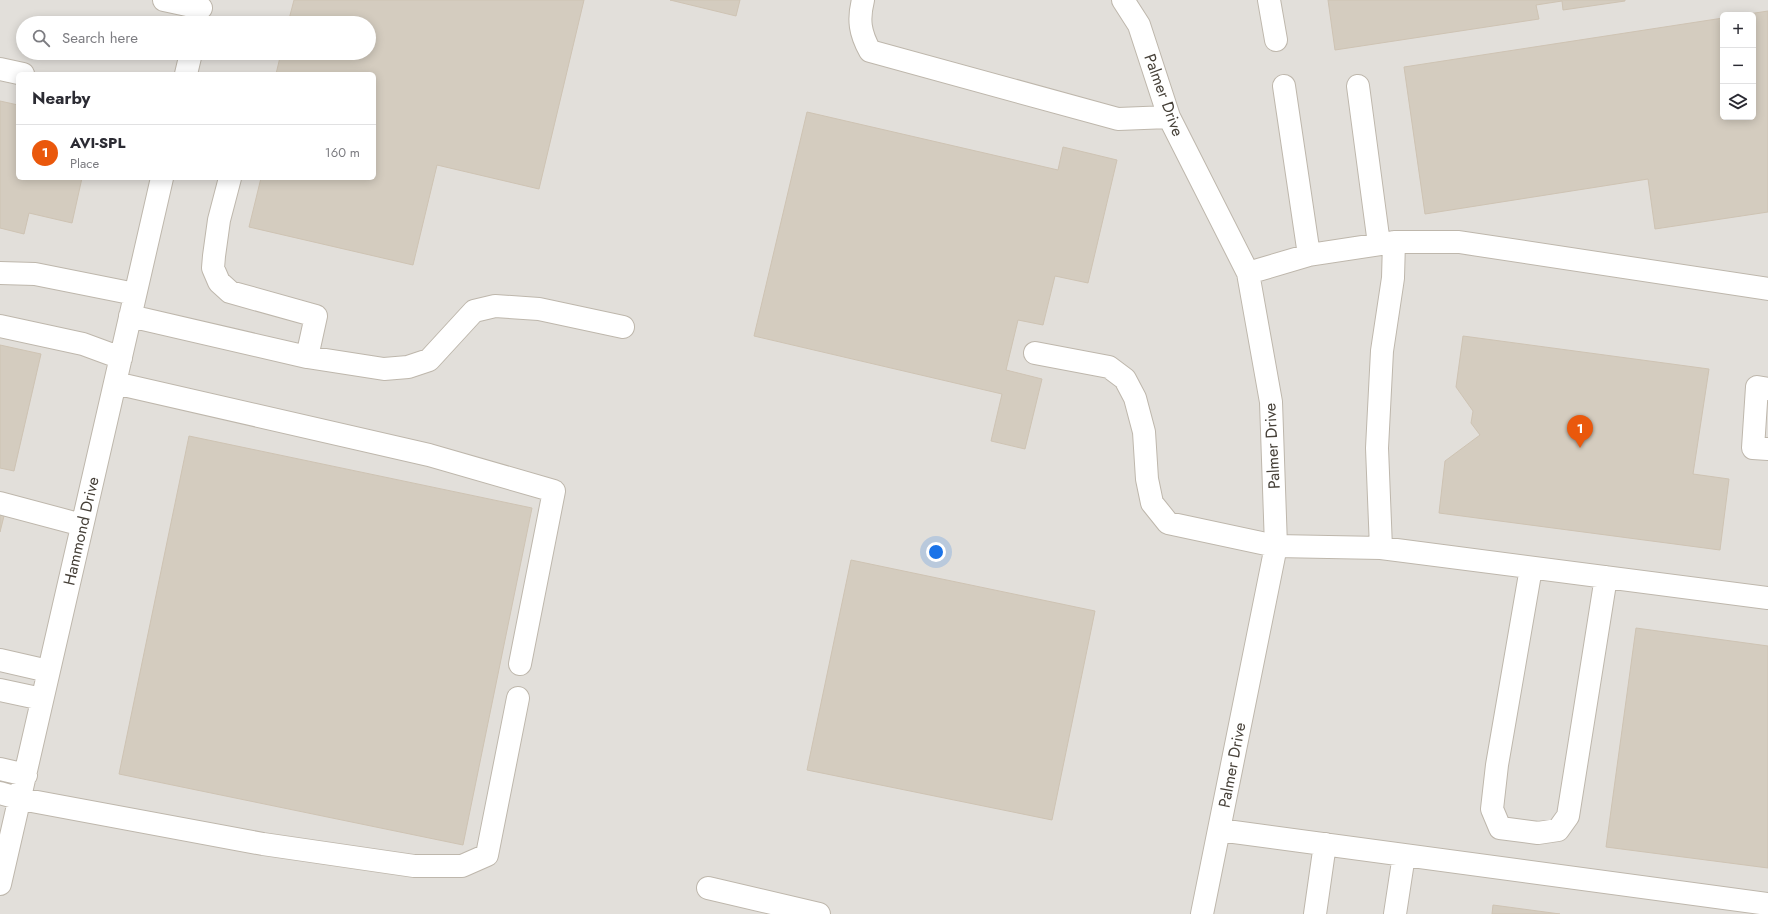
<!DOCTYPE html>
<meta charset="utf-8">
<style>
:root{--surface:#fff;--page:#f7f7f7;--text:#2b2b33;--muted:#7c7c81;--line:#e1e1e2;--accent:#ea580c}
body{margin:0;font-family:Jost,sans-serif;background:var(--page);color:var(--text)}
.controls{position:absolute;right:12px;top:12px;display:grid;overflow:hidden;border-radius:6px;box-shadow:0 2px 10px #0003}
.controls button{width:36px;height:36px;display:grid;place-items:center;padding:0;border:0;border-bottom:1px solid var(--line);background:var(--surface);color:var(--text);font:20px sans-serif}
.you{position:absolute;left:936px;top:552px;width:14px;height:14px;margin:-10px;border:3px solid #fff;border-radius:50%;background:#1a73e8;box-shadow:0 0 0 6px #1a73e833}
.badge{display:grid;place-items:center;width:26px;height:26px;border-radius:50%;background:var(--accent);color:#fff;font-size:13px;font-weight:700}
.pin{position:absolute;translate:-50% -33px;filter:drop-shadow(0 1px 2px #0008)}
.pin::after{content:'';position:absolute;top:21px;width:14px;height:12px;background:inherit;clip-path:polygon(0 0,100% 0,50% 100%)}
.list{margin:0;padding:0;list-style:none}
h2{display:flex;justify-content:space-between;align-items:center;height:52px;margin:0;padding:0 16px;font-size:17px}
h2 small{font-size:13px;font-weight:400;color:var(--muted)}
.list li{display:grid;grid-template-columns:26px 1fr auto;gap:12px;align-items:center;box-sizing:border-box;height:56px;padding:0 16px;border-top:1px solid var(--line)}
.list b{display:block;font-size:15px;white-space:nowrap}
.list p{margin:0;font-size:13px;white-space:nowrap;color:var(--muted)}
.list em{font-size:13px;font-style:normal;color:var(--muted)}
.icon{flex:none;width:22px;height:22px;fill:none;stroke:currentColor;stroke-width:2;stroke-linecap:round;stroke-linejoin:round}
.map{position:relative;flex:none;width:1768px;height:914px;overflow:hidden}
.search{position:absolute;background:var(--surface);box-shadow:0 2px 10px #0003;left:16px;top:16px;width:360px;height:44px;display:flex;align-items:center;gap:10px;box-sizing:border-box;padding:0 14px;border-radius:22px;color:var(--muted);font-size:15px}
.panel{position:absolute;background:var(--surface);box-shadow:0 2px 10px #0003;left:16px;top:72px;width:360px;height:108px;border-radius:6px}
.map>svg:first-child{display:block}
.industrial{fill:#e2dfda;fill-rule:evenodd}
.building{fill:#d4ccbf;stroke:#cec3b3}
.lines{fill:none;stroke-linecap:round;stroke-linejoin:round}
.minor-casing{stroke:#beb7ac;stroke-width:24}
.minor{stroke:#fff;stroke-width:22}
.labels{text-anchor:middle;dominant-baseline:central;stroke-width:4;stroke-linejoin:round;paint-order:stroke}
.street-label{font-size:16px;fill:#464038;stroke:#fff}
</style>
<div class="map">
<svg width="1768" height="914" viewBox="0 0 1768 914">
<rect width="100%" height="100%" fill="#f3f0e9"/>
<path class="industrial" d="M0,0H1768V914H0ZM1723,15H1753V117H1723ZM23,23H369V53H23ZM18,74H374V178H18Z"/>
<path class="building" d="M294,0H584L539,189L437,165L413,265L249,227L261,178H374V74H276L281,53H369V23H288Z
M670,0H740L736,16Z
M1328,0H1625V1L1563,10L1562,1L1536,5L1539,19L1335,50Z
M1768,11V212L1655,229L1648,179L1425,214L1404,67L1723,18V117H1753V15H1742Z
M0,101L18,105V178H82L72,223L29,213L24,234L0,228Z
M807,112L1058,170L1063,147L1117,160L1088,283L1055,276L1043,325L1018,320L1006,370L1042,379L1025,449L991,441L1002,394L754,336Z
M1463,336L1709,369L1693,474L1729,479L1720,550L1439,513L1445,461L1480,435L1471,423L1473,411L1456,387Z
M0,345L41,354L14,471L0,468Z
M189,436L532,508L463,845L119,774Z
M0,511L5,512L0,532Z
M851,560L1095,611L1052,820L807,770Z
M1636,628L1768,646V868L1606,847Z
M1493,905L1560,914H1492Z"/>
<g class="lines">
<defs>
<path id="minor" d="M164,0L201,8
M863,0C858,20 860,33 870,51L1118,119L1169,117
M1123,0L1139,25L1169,117L1248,273L1271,402L1276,546L1202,914
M1269,0L1276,40
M0,69L23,74
M186,74L191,53
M1284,86L1309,255
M1358,86L1379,244
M230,178L219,220L214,256L213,268L219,282L230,292L316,316L307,357
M1394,242H1459L1768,289
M0,273L35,274L135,294
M130,316L307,357L384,369L408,367L429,360L474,311L495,306L539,309L623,327
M0,326L83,344L121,358
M1035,353L1109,367L1125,379L1135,398L1144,432L1147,479L1152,503L1168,523L1276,546L1381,548L1377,448L1382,351L1393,278L1394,242L1309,255L1248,273
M115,383L429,455L554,491L520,664
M1768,389L1757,387L1753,448L1768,449
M0,503L82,525
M1381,548L1768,598
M1531,568L1497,765L1492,809L1500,828L1538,833L1558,830L1568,816L1606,577
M0,660L48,671
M0,690L42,699
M0,769L26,775
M0,793L21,799L263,844L414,866H462L487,855L518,698
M1219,830L1768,904
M0,884L162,178
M708,888L819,914
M1315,914L1325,844
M1395,914L1404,855"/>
</defs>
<use href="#minor" class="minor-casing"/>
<use href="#minor" class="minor"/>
</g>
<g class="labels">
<g class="street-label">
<text transform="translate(1164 95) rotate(70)">Palmer Drive</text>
<text transform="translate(1272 446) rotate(-93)">Palmer Drive</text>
<text transform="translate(81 531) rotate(-77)">Hammond Drive</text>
<text transform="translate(1232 765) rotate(-79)">Palmer Drive</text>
</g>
</g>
</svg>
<div class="controls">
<button>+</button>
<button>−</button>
<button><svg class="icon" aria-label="layers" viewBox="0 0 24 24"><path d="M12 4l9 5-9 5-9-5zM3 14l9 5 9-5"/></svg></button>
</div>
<div class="you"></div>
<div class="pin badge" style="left:1580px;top:448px">1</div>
<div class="search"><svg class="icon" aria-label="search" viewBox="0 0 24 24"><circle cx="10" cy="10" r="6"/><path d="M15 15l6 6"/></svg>Search here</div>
<section class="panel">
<h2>Nearby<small></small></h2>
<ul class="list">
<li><span class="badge">1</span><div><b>AVI-SPL</b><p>Place</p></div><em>160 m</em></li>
</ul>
</section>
</div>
